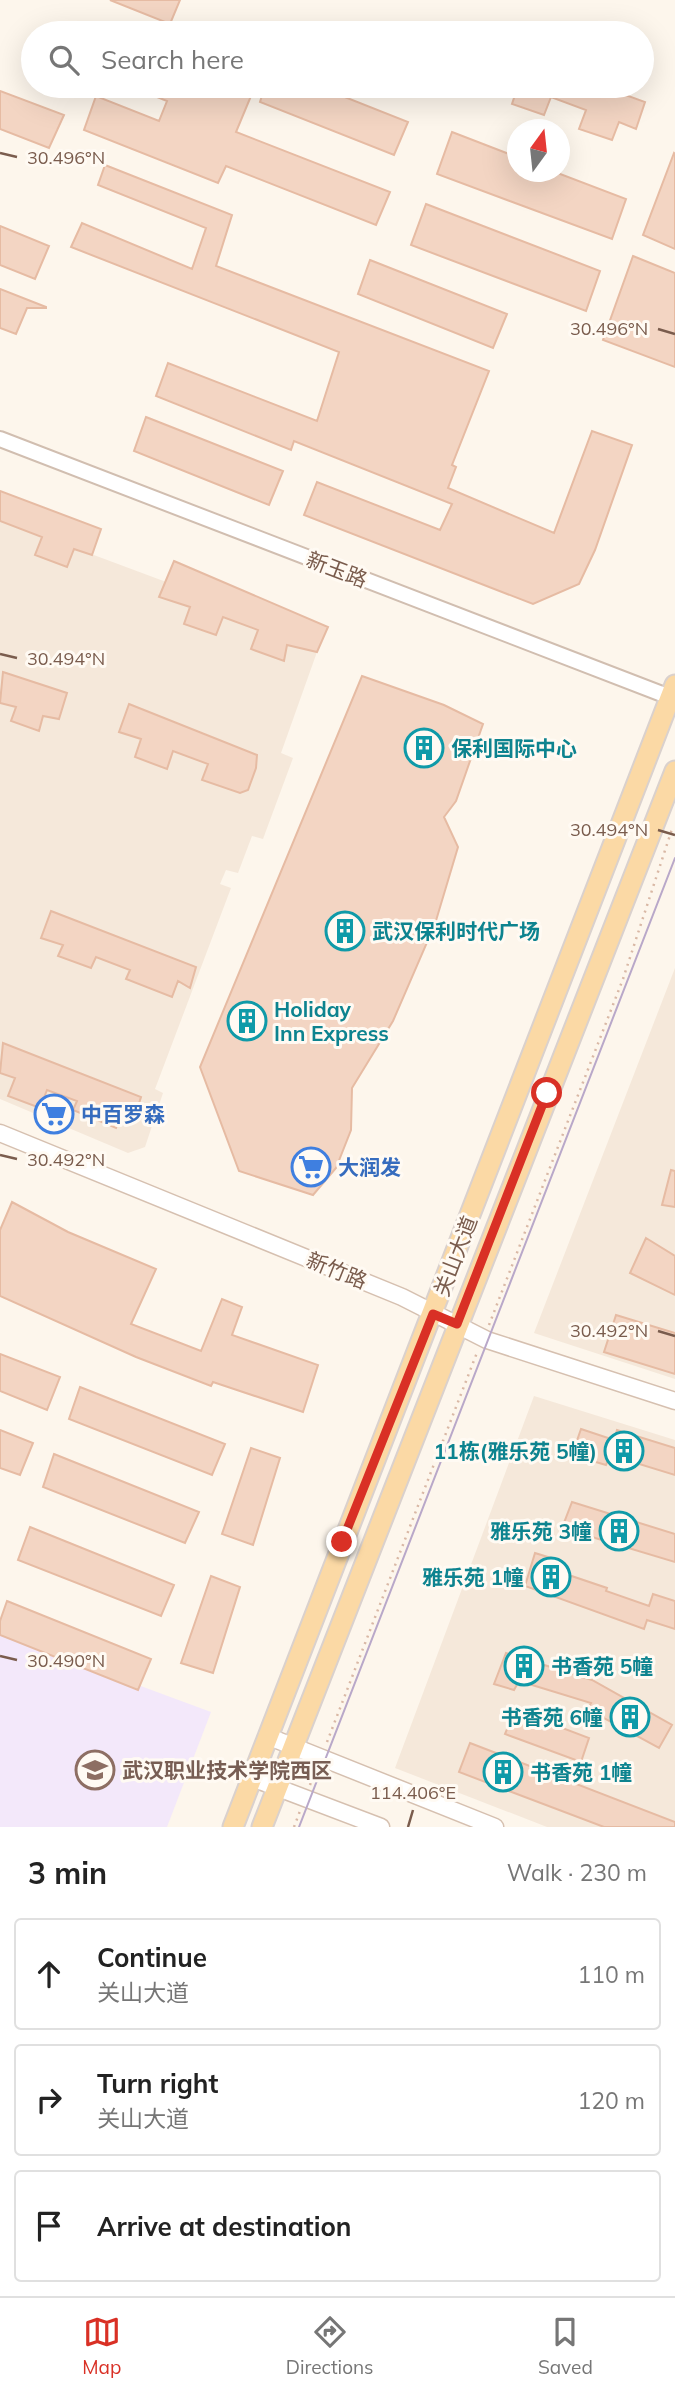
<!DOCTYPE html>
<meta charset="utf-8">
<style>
:root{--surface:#fff;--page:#f6f6f6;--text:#222;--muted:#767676;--line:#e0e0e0;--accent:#d93025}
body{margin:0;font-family:Mulish,"Noto Sans SC",sans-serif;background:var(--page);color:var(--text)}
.compass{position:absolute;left:507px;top:119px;width:63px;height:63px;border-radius:50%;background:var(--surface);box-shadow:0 7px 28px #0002;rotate:15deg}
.stop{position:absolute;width:21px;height:21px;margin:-16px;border:5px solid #d93025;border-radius:50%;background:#fff}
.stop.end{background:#d93025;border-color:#fff;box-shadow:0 2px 7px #0008}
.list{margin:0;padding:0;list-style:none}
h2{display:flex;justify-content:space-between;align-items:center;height:91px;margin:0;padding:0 28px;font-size:30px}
h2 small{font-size:23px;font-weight:400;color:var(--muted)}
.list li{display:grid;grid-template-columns:46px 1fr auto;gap:21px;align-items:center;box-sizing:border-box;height:112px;margin:0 14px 14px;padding:0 14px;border:2px solid var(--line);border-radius:7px}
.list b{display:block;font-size:26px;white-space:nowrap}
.list p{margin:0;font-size:23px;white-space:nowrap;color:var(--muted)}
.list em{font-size:23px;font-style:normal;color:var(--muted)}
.icon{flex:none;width:38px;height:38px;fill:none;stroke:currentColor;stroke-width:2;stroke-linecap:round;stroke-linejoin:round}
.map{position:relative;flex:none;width:675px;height:1827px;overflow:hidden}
.search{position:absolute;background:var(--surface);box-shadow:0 7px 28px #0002;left:21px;right:21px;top:21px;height:77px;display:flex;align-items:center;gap:18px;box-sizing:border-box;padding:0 24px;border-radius:38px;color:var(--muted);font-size:26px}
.sheet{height:469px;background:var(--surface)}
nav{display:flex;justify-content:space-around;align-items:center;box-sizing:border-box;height:98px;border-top:2px solid var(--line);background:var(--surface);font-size:19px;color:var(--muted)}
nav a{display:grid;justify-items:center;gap:4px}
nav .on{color:var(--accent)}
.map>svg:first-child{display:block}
.residential{fill:#f5e8da}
.education{fill:#f3e8fa}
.building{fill:#f3d5c3;stroke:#e6bba3;stroke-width:2}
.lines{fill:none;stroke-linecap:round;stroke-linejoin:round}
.tertiary-casing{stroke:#d1beb0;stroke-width:18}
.secondary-casing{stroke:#d6c0b0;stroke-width:19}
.primary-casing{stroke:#dad1cd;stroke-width:23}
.path{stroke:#d9b8a5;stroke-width:2.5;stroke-dasharray:2 5;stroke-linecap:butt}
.tertiary{stroke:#fff;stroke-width:14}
.secondary{stroke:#fff;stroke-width:16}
.primary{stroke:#fbd9a5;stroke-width:19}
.tram{stroke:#b9a8c9;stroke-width:2}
.route{stroke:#d93025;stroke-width:9}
.ticks{fill:none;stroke:#7a5c4d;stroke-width:2.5}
.labels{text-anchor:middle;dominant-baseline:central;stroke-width:6;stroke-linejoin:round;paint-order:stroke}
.street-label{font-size:21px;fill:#7a5c4d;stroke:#fffaf3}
.culture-label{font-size:21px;font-weight:bold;fill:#0d838f;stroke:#fffaf3;text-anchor:start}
.shop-label{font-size:21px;font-weight:bold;fill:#366cbe;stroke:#fffaf3;text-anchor:start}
.education-label{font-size:21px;font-weight:bold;fill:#785e54;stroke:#fffaf3;text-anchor:start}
.ticks-label{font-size:18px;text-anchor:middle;fill:#7a5c4d;stroke:#fffaf3;stroke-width:6;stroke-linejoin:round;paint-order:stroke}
</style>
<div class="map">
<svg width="675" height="1827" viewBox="0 0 675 1827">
<rect width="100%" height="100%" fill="#fdf6ec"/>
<path class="residential" d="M0,520L314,637L309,650L317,652L281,753L293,758L263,839L252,836L238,873L226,870L220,884L231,888L155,1089L163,1093L145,1147L128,1153L0,1099Z
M675,968V1379L534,1333Z
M534,1396L675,1440V1827H547L395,1768Z"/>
<path class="education" d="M0,1634L211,1712L167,1827H0Z"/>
<path class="building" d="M110,0H180L170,24Z
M130,86H226L251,96L236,132L390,192L376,225L226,166L218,183L84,130L96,96L159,121L167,101Z
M265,86H317L408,122L394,155L260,102Z
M518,86H601L645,102L636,129L619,122L612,140L579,129L586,110L551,97L544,115L512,104Z
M0,91L64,115L49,148L0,129Z
M452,132L517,157V172H555L626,199L612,239L437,174Z
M674,153L675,154V249L643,235Z
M105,165L232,215L216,266L489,371L452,465L456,467L448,488L554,533L592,431L632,445L595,550L579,584L533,604L304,515L317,482L440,530L452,504L294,441L291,450L156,396L168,363L317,421L339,352L71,247L82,223L192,269L206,228L98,185Z
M426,204L600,271L586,311L411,245Z
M0,226L49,246L35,279L0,265Z
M633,256L675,273V367L603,340Z
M370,260L507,314L493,348L358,294Z
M0,289L46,307V308H27L16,334L0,328Z
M146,417L283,471L269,505L134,451Z
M0,491L101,529L92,555L74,549L67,567L35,555L42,537L0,521Z
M174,561L328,627L317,652L287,645L284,661L251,649L258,630L223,617L216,635L184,624L190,607L159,597Z
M3,672L67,693L59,719L43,716L39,731L11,721L16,707L0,703Z
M362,676L444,705L483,724L456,801L444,817L458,847L435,924L393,1021L352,1088L351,1130L336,1168L313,1195L239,1171L200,1067Z
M129,704L257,755L256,768L248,790L240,793L202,780L208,764L173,751L167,769L135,757L141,739L119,732Z
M51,911L196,967L190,988L178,981L172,997L126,979L130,970L96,957L91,968L58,956L63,945L41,938Z
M3,1043L141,1097L134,1119L120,1115L116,1128L73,1110L77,1101L47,1090L40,1108L8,1096L15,1078L0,1073Z
M671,1170L675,1171V1207L662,1205Z
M12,1202L68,1232L156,1269L131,1324L201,1351L222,1299L242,1307L232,1335L318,1365L303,1412L213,1382L211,1386L136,1357L0,1296V1230Z
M646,1238L675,1256V1295L630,1273Z
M616,1315L675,1333V1374L604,1352Z
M0,1354L60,1377L47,1410L0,1391Z
M80,1387L225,1444L212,1475L69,1419Z
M581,1429L614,1440L617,1430L675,1448V1475L610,1455L606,1465L572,1455Z
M0,1430L33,1443L20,1475L0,1468Z
M251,1448L280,1458L253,1545L222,1534Z
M54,1454L199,1512L185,1543L43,1487Z
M572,1502L675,1534V1562L562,1528Z
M30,1527L174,1585L161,1616L18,1560Z
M535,1553L551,1558L548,1568L607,1588L606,1591L649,1606L653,1594L675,1601V1629L647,1620L644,1629L525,1586Z
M211,1576L240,1587L213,1673L181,1663Z
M7,1601L151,1659L138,1690L0,1635V1621Z
M506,1653L592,1680L672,1725L659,1748L587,1709L591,1703L519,1681L514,1690L494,1684Z
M515,1710L589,1738L581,1762L505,1734Z
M470,1743L675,1822V1827H604L459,1772Z"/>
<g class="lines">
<defs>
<path id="tertiary" d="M0,439L675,699"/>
<path id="secondary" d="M0,1133L402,1297L487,1340L675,1401
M267,1736L495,1827
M252,1778L381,1827"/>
<path id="primary" d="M233,1827L675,685
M262,1827L675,771"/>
</defs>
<use href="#tertiary" class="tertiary-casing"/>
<use href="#secondary" class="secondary-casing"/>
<use href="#primary" class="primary-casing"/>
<path class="path" d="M489,1325L623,979L673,826
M327,1742L478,1350
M310,1785L315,1771
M294,1827L300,1811"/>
<use href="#tertiary" class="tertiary"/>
<use href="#secondary" class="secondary"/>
<use href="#primary" class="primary"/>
<path class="tram" d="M299,1827L675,858"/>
</g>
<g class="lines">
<path class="route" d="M342,1542L433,1314L457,1324L547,1093"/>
</g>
<path class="ticks" d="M0,153L17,157M658,329L675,334M0,654L17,658M658,830L675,835M0,1155L17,1159M658,1331L675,1336M0,1656L17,1660M408,1827L413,1810"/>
<defs>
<symbol id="building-ring" viewBox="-11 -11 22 22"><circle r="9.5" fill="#fffaf3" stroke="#0f9aa8" stroke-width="1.5"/><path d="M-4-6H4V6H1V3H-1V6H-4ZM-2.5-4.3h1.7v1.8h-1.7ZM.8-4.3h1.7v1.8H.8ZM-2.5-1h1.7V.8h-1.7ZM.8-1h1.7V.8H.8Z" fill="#0f9aa8"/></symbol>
<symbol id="supermarket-ring" viewBox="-11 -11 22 22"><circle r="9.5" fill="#fffaf3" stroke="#3f7fe0" stroke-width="1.5"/><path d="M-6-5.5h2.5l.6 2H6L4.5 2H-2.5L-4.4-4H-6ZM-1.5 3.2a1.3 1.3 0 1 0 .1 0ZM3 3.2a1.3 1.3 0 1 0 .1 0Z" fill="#3f7fe0"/></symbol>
<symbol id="university-ring" viewBox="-11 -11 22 22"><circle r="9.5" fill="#fffaf3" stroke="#8d6e63" stroke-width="1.5"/><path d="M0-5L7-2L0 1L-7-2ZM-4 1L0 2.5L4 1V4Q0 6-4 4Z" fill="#8d6e63"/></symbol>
</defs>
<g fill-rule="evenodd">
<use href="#building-ring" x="402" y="726" width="44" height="44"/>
<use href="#building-ring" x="323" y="909" width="44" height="44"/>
<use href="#building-ring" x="225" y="999" width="44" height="44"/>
<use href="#supermarket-ring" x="32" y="1092" width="44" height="44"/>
<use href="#supermarket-ring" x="289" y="1145" width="44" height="44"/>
<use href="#building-ring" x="602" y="1429" width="44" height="44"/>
<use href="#building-ring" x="597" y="1509" width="44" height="44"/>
<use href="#building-ring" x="529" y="1555" width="44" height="44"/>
<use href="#building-ring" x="502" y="1644" width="44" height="44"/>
<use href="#building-ring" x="608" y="1695" width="44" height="44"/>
<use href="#university-ring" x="73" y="1748" width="44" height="44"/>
<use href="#building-ring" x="481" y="1750" width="44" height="44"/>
</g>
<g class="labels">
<g class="street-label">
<text transform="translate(337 569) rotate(21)">新玉路</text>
<text transform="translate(455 1256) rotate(-69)">关山大道</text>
<text transform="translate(337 1270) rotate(22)">新竹路</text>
</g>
<g class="culture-label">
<text x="451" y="748">保利国际中心</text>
<text x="372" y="931">武汉保利时代广场</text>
<text x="274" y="1009">Holiday<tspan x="274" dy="24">Inn Express</tspan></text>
<text x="597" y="1451" text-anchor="end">11栋(雅乐苑 5幢)</text>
<text x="592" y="1531" text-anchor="end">雅乐苑 3幢</text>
<text x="524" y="1577" text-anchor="end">雅乐苑 1幢</text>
<text x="551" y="1666">书香苑 5幢</text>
<text x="603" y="1717" text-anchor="end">书香苑 6幢</text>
<text x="530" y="1772">书香苑 1幢</text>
</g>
<g class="shop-label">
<text x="81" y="1114">中百罗森</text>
<text x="338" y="1167">大润发</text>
</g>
<g class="education-label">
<text x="122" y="1770">武汉职业技术学院西区</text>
</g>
</g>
<g class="ticks-label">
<text x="66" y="164">30.496°N</text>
<text x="609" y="335">30.496°N</text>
<text x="66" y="665">30.494°N</text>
<text x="609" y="836">30.494°N</text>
<text x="66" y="1166">30.492°N</text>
<text x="609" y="1337">30.492°N</text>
<text x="66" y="1667">30.490°N</text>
<text x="413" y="1799">114.406°E</text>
</g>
</svg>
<svg class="compass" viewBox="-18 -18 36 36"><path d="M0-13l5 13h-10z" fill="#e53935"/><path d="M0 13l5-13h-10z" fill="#767676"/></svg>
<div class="stop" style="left:547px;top:1093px"></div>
<div class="stop end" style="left:342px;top:1542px"></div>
<div class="search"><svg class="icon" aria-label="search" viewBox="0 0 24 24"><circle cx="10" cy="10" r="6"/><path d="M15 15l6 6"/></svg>Search here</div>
</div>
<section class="sheet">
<h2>3 min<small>Walk · 230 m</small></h2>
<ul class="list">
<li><svg class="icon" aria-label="ahead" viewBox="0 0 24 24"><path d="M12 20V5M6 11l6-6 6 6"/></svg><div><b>Continue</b><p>关山大道</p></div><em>110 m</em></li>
<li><svg class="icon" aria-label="right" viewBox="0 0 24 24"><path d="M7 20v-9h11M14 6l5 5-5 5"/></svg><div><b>Turn right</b><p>关山大道</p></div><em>120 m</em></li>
<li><svg class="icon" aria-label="arrive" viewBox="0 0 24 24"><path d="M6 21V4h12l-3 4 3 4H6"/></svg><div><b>Arrive at destination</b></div></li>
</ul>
</section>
<nav>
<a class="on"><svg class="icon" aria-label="map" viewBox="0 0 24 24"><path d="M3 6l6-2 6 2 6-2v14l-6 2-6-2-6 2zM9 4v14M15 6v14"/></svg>Map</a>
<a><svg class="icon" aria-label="directions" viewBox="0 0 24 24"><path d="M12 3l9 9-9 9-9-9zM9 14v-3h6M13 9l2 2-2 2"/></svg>Directions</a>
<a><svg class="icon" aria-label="saved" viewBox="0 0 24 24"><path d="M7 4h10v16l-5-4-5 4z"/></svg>Saved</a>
</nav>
